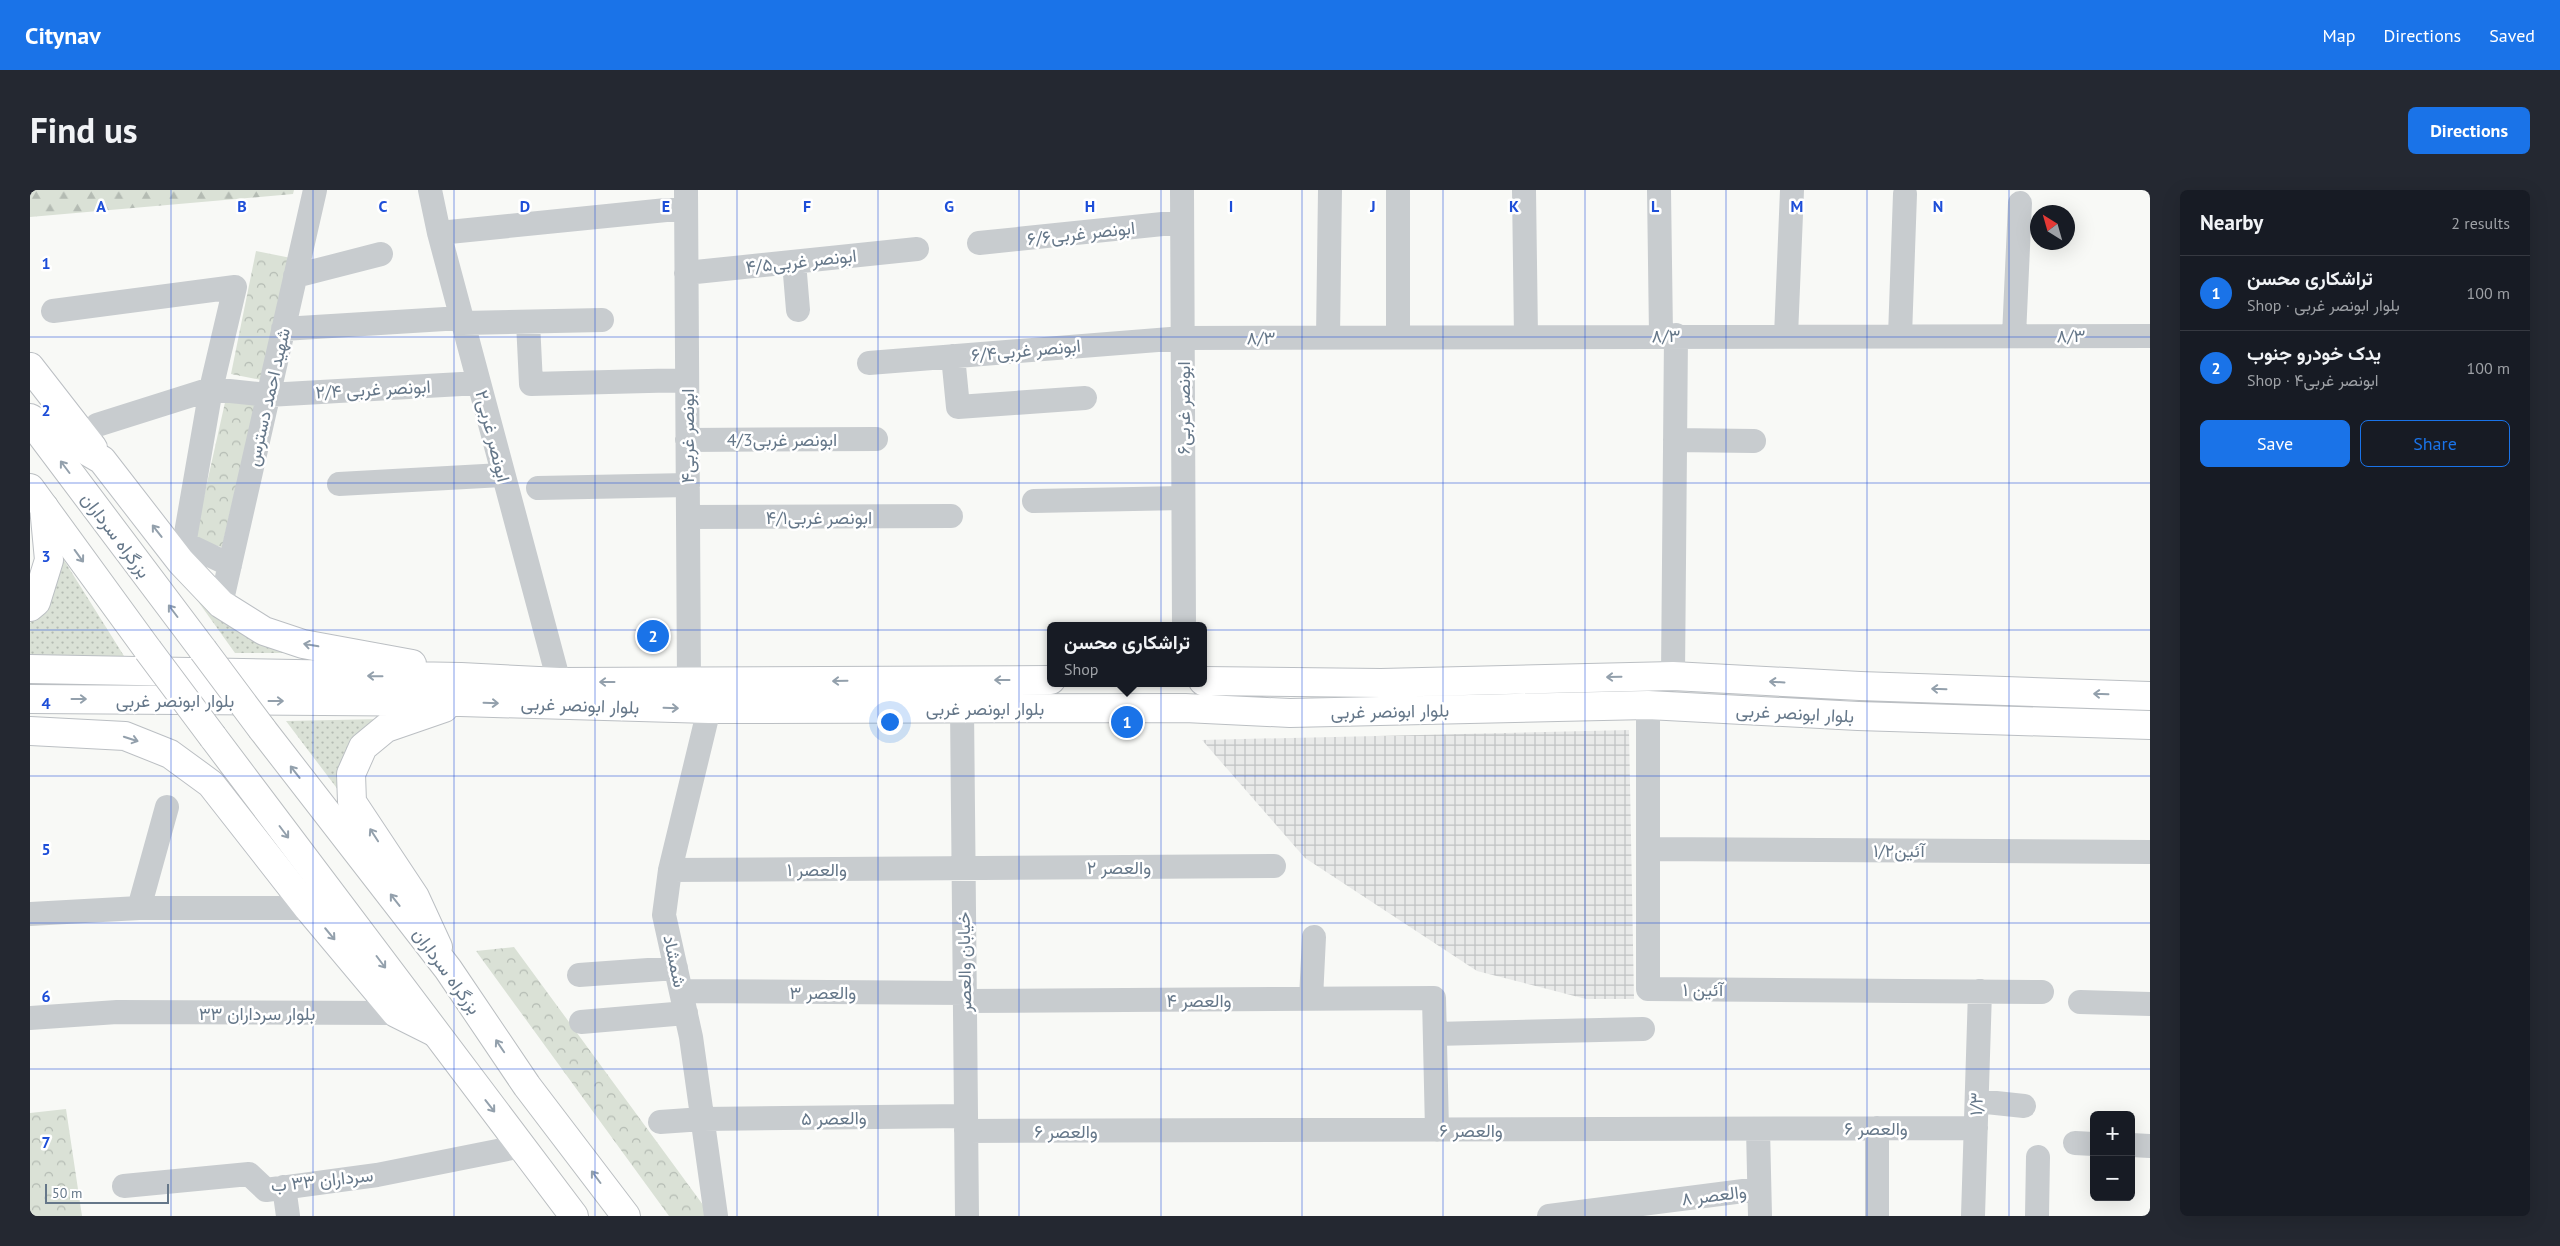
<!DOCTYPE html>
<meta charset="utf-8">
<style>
:root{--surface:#171b24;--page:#242831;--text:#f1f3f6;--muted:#9ea1a6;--line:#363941;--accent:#1a73e8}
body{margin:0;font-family:"PT Sans",Vazirmatn,sans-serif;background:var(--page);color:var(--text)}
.controls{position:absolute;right:15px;bottom:15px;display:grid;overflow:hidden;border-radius:8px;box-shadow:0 5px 20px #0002}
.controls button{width:45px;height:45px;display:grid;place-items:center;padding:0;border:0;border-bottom:1px solid var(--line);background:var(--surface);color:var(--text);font:25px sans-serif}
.compass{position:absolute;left:2000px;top:15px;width:45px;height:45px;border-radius:50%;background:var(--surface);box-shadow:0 5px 20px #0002;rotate:323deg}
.scale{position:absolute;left:15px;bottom:12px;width:124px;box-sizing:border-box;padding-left:5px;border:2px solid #657789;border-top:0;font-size:14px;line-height:18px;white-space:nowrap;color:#657789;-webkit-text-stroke:4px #fff;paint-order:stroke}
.you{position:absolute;left:859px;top:531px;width:18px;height:18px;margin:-12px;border:4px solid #fff;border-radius:50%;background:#1a73e8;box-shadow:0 0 0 8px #1a73e833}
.badge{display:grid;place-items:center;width:32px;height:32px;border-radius:50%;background:var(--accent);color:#fff;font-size:16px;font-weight:700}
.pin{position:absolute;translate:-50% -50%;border:2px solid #fff;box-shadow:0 1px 5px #0006}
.popup{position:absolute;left:1017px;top:432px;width:160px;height:65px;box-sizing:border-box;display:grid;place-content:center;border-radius:8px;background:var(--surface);filter:drop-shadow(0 1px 4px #0005);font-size:16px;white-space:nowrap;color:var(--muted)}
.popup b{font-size:19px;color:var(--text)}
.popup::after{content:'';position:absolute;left:50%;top:100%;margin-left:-10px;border:10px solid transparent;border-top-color:var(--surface)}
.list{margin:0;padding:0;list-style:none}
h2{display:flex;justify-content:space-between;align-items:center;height:65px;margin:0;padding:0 20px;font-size:21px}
h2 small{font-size:16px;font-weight:400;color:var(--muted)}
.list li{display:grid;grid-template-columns:32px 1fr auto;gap:15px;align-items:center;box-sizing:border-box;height:75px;padding:0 20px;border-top:1px solid var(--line)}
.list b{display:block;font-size:19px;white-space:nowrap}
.list p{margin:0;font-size:16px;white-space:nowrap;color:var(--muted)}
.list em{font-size:16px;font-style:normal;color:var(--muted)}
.actions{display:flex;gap:10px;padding:15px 20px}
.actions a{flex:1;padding:11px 0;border:1px solid var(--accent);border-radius:8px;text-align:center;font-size:18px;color:var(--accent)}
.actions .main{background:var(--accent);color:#fff}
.map{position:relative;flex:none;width:2120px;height:1026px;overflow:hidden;border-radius:8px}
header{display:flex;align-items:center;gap:30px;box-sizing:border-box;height:70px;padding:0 25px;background:var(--accent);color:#fff}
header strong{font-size:24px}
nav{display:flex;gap:28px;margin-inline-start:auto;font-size:18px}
.intro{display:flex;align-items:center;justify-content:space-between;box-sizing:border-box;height:120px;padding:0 30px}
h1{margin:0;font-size:35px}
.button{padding:12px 22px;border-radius:8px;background:var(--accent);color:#fff;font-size:18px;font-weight:700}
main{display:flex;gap:30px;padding:0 30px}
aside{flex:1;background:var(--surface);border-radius:8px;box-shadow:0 5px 20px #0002}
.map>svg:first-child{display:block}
.industrial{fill:url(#industrial-grid)}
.grass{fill:url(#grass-dots)}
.forest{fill:url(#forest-firs)}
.park{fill:url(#park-crowns)}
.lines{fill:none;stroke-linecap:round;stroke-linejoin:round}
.major-casing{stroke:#bbbfc3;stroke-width:30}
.highway-casing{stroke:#babec1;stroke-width:30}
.minor{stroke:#c8cccf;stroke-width:24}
.major{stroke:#fff;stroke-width:28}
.highway{stroke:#fff;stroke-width:28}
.highway-bridge-casing{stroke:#babec1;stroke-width:30;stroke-linecap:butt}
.highway-bridge{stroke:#fff;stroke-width:28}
.oneway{stroke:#93a0ac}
.grid{fill:none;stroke:#1d4ed8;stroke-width:1;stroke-opacity:0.55}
.labels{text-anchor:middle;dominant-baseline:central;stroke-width:5;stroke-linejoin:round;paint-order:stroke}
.street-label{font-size:18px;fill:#657789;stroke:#fff}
.grid-label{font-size:16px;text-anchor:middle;font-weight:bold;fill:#1d4ed8;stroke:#fff;stroke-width:5;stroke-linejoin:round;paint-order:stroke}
</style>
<header>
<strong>Citynav</strong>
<nav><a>Map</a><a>Directions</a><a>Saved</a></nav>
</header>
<div class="intro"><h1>Find us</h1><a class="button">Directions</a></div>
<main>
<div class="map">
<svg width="2120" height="1026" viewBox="0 0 2120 1026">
<defs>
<pattern id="industrial-grid" width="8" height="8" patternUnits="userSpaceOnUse" patternTransform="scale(1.25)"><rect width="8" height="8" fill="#e9eae9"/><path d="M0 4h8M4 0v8" fill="none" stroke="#c0c2c3"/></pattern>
<pattern id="grass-dots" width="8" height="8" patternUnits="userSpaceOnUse" patternTransform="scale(1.25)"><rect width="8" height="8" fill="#dae1d6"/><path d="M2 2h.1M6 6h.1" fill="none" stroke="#b4bbb3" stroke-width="1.8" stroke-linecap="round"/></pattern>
<pattern id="forest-firs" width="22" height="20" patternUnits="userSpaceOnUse" patternTransform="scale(1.25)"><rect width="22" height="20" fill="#dae1d6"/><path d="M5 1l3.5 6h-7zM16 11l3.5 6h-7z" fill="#b4bbb3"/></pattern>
<pattern id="park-crowns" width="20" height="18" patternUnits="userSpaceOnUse" patternTransform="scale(1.25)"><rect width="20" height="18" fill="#dae1d6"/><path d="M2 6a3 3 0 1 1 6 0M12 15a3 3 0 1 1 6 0" fill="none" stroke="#b4bbb3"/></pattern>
</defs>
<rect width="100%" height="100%" fill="#f8f9f6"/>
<path class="industrial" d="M1599,540L1604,809H1556L1447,781L1275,668L1172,550Z"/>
<path class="grass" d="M32,367L94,466L0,467V433C24,408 26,400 32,367Z
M152,389L259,463H205Z
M351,529L312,605L256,531Z"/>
<path class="forest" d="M0,0H264L263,4L0,27Z"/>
<path class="park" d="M226,61L261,68L236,191L201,184Z
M196,208L225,215L192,357L164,351Z
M484,757L676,1019V1026H639L446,761Z
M36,919L52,1026H0V923Z"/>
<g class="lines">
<defs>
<path id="major" d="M0,177L63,258
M0,228L72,270L151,372L191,414L234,441L273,454L382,474
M0,417L6,412L19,370L14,317
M0,479L431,487L529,492L1021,490
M1173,491L1351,493L1643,486L1830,496L2120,506
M0,509L430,512L679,519L1155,518L1260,523L1618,515L1828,526L2120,535
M0,541L95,546L140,564L181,594L278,718L366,823L404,842
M408,757L385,707L322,612L321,584L333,557L356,538L414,518"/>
<path id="highway" d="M0,230L173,460
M0,298L118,460
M232,539L418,779L497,896L596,1026
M183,547L544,1026"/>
</defs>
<use href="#major" class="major-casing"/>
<use href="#highway" class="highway-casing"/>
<path class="minor" d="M400,0L409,43L529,492
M656,0L659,492
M1152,0L1154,436
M1494,0L1496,147
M1629,0L1631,145
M409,43L656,18
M949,53L1152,32
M764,72L768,120
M656,83L887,59
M265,86L351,64
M23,121L205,97L181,199L151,372
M498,132L501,194L657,190
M433,133L572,130
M253,139L431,128
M1756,146L1762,0
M1870,146L1875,4
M1984,146L1990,13
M1298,147L1300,0
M1368,147V0
M923,166L928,217L1055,208
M839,173L1153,148L2120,146
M67,235L181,199L238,205L449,193
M657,250L846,249
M1645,250L1724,251
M309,294L472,285
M508,298L658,295
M1004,311L1153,308
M658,327L921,326
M154,353L200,375
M191,414L285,0
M1643,486L1646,145
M1618,515V799L2012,802
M932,518L937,1026
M679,519L640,680L634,725L661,847L686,1026
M1618,659L2120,662
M640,680L1244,676
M109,718L137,617
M0,724L109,718H278
M549,785L646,778
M651,801L935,803
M1281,809L1284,747
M935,811L1404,808L1407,940
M2050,812L2120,814
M0,828L87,822L366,823
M551,832L656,823
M1405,844L1613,839
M1947,911L1994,916
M630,932L673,929L936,926
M1728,939L1730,1026
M936,941L1946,938
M2045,953L2064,954
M2101,955L2120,956
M94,996L219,984L236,1000L347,985L492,956
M254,997L258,1026
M1519,1026L1729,999
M1847,1026V938
M1943,1026L1950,801
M2007,1026L2008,967"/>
<use href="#major" class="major"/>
<use href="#highway" class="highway"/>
<defs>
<path id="highway-bridge" d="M118,460L183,547
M173,460L232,539"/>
</defs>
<use href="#highway-bridge" class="highway-bridge-casing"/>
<use href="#highway-bridge" class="highway-bridge"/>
</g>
<defs><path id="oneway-shaft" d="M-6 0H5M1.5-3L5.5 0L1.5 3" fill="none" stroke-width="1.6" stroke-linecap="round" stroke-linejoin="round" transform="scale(1.25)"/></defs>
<g class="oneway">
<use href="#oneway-shaft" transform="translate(35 277) rotate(-127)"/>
<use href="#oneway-shaft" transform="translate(127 341) rotate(-128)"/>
<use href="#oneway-shaft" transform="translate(49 366) rotate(54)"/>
<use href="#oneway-shaft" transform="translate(143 421) rotate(-127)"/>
<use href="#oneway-shaft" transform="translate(281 455) rotate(-170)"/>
<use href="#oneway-shaft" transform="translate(345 486) rotate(-179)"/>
<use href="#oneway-shaft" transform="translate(1584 487) rotate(179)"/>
<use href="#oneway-shaft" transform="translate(972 490) rotate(-180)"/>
<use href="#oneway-shaft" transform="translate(810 491) rotate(179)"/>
<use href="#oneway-shaft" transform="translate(577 492) rotate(-180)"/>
<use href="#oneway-shaft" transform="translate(1747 492) rotate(-177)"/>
<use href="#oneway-shaft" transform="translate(1909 499) rotate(-178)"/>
<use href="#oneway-shaft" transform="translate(2071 504) rotate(-178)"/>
<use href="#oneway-shaft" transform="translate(49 509)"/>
<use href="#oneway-shaft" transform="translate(246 511)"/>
<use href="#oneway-shaft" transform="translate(461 513) rotate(2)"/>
<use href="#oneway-shaft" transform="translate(641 518) rotate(2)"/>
<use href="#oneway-shaft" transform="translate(101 549) rotate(18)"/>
<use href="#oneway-shaft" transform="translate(265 582) rotate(-128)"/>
<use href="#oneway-shaft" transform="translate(254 642) rotate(53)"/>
<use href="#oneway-shaft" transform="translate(344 645) rotate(-123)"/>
<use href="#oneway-shaft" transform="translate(365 710) rotate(-128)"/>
<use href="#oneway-shaft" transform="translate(300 744) rotate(50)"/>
<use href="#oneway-shaft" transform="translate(351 772) rotate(53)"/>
<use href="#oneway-shaft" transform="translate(470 856) rotate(-124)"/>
<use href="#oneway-shaft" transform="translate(460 916) rotate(52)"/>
<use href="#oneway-shaft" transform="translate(566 987) rotate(-127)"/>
</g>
<path class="grid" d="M141,0V1026M283,0V1026M424,0V1026M565,0V1026M707,0V1026M848,0V1026M989,0V1026M1131,0V1026M1272,0V1026M1413,0V1026M1555,0V1026M1696,0V1026M1837,0V1026M1979,0V1026M0,147H2120M0,293H2120M0,440H2120M0,586H2120M0,733H2120M0,879H2120"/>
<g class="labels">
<g class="street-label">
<text transform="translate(1051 43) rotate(-6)">۶/۶ابونصر غربی</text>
<text transform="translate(771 71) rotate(-6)">۴/۵ابونصر غربی</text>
<text x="1636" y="145">۸/۳</text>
<text x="2041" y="145">۸/۳</text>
<text x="1231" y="147">۸/۳</text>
<text transform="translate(996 160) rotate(-5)">۶/۴ابونصر غربی</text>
<text transform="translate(343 199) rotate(-3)">ابونصر غربی ۲/۴</text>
<text transform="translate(238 207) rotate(-77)">شهید احمد دسترس</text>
<text transform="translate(1153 218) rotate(-90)">۶ابونصر غربی</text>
<text transform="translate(463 246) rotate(76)">۲ابونصر غربی</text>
<text transform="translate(657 246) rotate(-90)">۴ابونصر غربی</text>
<text x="752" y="249">4/3ابونصر غربی</text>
<text x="789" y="327">۴/۱ابونصر غربی</text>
<text transform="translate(86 345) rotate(53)">بزرگراه سرداران</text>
<text x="145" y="510">بلوار ابونصر غربی</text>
<text transform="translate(550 515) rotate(2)">بلوار ابونصر غربی</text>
<text x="955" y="518">بلوار ابونصر غربی</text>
<text transform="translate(1360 521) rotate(-1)">بلوار ابونصر غربی</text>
<text transform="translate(1765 523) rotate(3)">بلوار ابونصر غربی</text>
<text x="1869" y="660">۱/۲آئین</text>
<text x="1089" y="677">والعصر ۲</text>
<text x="787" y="679">والعصر ۱</text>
<text transform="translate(645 771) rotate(78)">شمشاد</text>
<text transform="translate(934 772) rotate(-91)">خیابان والعصر</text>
<text transform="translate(417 781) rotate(54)">بزرگراه سرداران</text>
<text x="1673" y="799">آئین ۱</text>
<text x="793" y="802">والعصر ۳</text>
<text x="1169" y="810">والعصر ۴</text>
<text x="227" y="823">بلوار سرداران ۳۳</text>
<text transform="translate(1946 914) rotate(-88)">۱/۳</text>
<text transform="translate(804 928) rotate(-1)">والعصر ۵</text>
<text x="1846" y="938">والعصر ۶</text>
<text x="1441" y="940">والعصر ۶</text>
<text x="1036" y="941">والعصر ۶</text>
<text transform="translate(292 990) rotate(-6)">سرداران ۳۳ ب</text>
<text transform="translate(1684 1005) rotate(-7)">والعصر ۸</text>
</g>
</g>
<g class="grid-label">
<text x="71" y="22">A</text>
<text x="212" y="22">B</text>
<text x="353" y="22">C</text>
<text x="495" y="22">D</text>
<text x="636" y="22">E</text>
<text x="777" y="22">F</text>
<text x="919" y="22">G</text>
<text x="1060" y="22">H</text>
<text x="1201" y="22">I</text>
<text x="1343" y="22">J</text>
<text x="1484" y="22">K</text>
<text x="1625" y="22">L</text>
<text x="1767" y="22">M</text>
<text x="1908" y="22">N</text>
<text x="16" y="79">1</text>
<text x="16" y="226">2</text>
<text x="16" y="372">3</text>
<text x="16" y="519">4</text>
<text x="16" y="665">5</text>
<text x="16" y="812">6</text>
<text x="16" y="958">7</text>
</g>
</svg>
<div class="controls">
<button>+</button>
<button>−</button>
</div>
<svg class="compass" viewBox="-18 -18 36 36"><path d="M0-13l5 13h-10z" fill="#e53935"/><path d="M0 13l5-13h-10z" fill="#9ea1a6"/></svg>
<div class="scale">50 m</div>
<div class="you"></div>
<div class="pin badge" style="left:1097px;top:532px">1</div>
<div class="popup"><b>تراشکاری محسن</b>Shop</div>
<div class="pin badge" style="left:623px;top:446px">2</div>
</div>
<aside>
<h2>Nearby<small>2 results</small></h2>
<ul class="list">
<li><span class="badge">1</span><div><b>تراشکاری محسن</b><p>Shop · بلوار ابونصر غربی</p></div><em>100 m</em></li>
<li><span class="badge">2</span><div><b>یدک خودرو جنوب</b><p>Shop · ۴ابونصر غربی</p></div><em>100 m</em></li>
</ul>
<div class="actions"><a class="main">Save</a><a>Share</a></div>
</aside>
</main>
